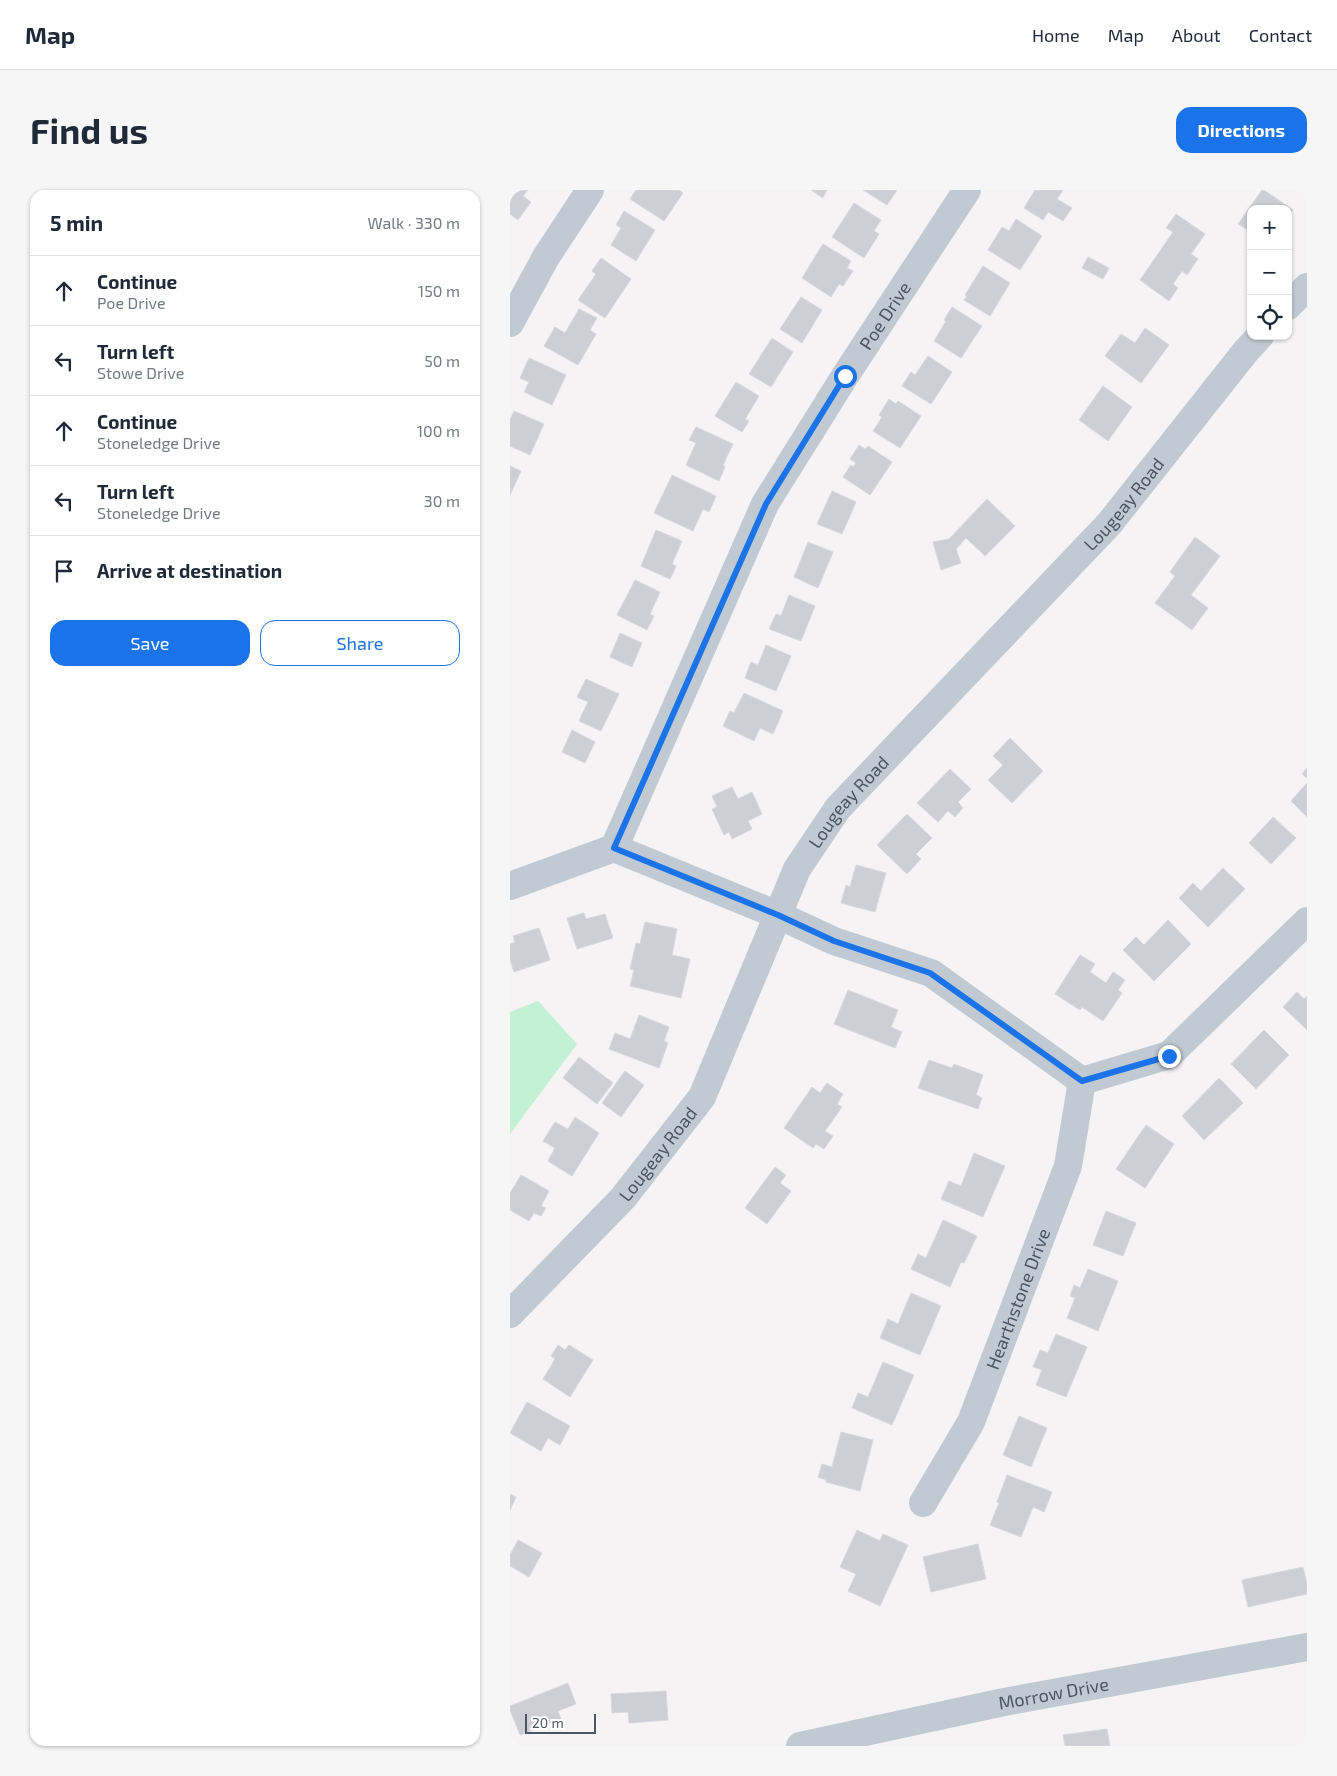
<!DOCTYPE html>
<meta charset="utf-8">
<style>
:root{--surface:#fff;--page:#f6f6f7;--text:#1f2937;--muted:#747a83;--line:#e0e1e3;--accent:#1a73e8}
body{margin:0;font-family:"Exo 2",sans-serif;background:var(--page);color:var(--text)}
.controls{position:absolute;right:15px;top:15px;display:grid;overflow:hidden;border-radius:10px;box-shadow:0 1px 4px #0004}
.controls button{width:45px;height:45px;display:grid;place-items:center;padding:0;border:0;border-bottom:1px solid var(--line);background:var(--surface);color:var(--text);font:25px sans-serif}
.scale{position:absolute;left:15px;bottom:12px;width:71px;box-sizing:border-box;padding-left:5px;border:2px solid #4a5661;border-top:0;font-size:14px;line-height:18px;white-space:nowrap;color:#4a5661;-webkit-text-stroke:4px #fff;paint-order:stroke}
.stop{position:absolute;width:15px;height:15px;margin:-11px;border:4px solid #1a73e8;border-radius:50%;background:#fff}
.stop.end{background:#1a73e8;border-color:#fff;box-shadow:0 1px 5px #0008}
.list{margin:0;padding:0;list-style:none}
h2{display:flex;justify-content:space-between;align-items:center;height:65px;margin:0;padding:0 20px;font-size:21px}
h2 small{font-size:16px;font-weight:400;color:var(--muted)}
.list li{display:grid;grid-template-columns:32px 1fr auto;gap:15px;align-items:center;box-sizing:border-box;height:70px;padding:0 20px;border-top:1px solid var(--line)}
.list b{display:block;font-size:19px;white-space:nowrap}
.list p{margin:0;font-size:16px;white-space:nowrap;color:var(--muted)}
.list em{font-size:16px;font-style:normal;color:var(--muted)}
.actions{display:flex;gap:10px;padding:15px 20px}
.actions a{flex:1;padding:11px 0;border:1px solid var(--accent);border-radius:15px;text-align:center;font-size:18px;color:var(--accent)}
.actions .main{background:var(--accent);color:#fff}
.icon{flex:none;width:28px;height:28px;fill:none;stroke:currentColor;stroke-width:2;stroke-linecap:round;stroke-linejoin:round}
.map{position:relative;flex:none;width:797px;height:1556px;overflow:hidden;border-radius:15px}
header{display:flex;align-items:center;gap:30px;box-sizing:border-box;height:70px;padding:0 25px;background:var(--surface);border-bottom:1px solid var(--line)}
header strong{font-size:24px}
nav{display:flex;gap:28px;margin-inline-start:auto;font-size:18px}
.intro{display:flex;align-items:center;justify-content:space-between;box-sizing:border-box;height:120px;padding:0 30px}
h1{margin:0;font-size:35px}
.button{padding:12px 22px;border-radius:15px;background:var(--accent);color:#fff;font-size:18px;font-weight:700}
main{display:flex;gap:30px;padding:0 30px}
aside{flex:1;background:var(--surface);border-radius:15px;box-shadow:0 1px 4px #0004}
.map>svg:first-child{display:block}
.green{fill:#c3f1d5}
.building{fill:#cdcfd5;stroke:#d7d9de}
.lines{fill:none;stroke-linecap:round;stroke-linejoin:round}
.minor{stroke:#c1cad2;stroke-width:28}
.tertiary{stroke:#c1cad2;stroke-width:28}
.route{stroke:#1a73e8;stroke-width:6}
.labels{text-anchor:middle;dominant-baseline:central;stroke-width:4.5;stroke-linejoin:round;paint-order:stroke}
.street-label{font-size:18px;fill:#4a5661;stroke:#fff}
</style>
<header>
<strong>Map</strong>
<nav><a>Home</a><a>Map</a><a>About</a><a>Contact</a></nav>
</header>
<div class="intro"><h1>Find us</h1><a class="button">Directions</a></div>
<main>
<aside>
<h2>5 min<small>Walk · 330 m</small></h2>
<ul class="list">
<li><svg class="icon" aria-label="ahead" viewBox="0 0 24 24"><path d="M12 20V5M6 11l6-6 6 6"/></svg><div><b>Continue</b><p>Poe Drive</p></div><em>150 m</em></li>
<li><svg class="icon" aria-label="left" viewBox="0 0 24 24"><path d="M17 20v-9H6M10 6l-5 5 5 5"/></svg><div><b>Turn left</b><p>Stowe Drive</p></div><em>50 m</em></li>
<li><svg class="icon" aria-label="ahead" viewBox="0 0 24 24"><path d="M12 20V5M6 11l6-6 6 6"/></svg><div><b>Continue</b><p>Stoneledge Drive</p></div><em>100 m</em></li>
<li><svg class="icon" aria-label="left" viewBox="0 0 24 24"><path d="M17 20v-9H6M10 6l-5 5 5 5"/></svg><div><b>Turn left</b><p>Stoneledge Drive</p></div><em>30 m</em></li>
<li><svg class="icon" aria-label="arrive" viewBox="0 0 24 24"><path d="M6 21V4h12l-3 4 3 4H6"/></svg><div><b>Arrive at destination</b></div></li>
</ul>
<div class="actions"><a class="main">Save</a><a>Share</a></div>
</aside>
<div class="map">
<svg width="797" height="1556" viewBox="0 0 797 1556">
<rect width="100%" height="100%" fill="#f5f3f3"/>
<path class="green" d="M28,811L67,854L0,944V822Z"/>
<path class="building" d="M0,0H18L13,6L21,12L8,30L0,24Z
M126,0H169L173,3L154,31L120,9Z
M301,0H317L313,8Z
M353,0H387L377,15Z
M525,0H553L547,9L562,18L553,31L538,22L533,30L514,18Z
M752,0H754L783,20L778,27V19H741V42L728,34Z
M344,13L371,30L364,41L369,44L354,68L322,47Z
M114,21L145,40L126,71L101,55L111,38L106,35Z
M666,24L695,44L681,64L688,69L677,85L672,81L663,94L668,98L659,111L630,90L663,42L656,38Z
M506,29L532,46L510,80L478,60L492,37L499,41Z
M313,54L341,71L337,78L343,81L333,96L329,94L321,107L292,88Z
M578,67L599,78L593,89L572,78Z
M91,68L121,89L95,128L68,110L86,84L82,81Z
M473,76L500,93L480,126L454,110L457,106L455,105Z
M291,107L312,120L292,153L270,139Z
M442,117L472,136L451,168L424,151L436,131L434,130Z
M69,119L87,128L80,140L86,144L68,175L34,156L45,137L55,143Z
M635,138L659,155L631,193L595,166L611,144L625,153Z
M262,148L283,162L261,197L239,184Z
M418,166L442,182L421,214L392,196L401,182L405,185Z
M19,168L56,185L42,215L14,202L19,192L10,188Z
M226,192L249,206L235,229L239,231L232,242L205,226Z
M593,196L622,217L598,251L569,230Z
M379,209L386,214L388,211L411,226L390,258L363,241L372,227L369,225Z
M4,221L34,234L20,265L0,256V230Z
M186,237L223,254L213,275L215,277L209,291L176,275L186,253L179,250Z
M349,255L355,259L358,256L382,272L360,305L333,287L341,275L343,277L346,273L340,269Z
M0,276L11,281L0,305Z
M162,285L206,306L199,322L193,319L183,341L144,323Z
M322,301L346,312L332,344L307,334Z
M477,309L505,336L475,366L456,348L446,359L451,373L431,380L423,352L439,349Z
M146,340L172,351L162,374L166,376L160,389L131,376Z
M685,347L710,366L681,405L698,418L682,440L645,413L665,386L660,382Z
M298,352L323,362L308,398L284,387Z
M125,390L150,402L140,424L144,426L137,440L107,425Z
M279,405L305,416L291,451L259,439L266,424L271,426Z
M110,443L132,453L122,477L100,467Z
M256,455L281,466L266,501L235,488L241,472L248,475Z
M76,489L109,504L91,541L69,531L78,512L67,507Z
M234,503L273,521L263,544L250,538L244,551L213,536L220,521L224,523Z
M62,540L85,552L75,573L52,562Z
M500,548L533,581L502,613L478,590L493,575L483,566Z
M797,578V588L792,584Z
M440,579L461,599L448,612L453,618L445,627L438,621L428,632L407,613Z
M797,593V627L781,611Z
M222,597L228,609L242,602L252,624L238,631L242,639L222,649L219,642L214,645L202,619L207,617L202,606Z
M397,624L422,648L406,664L411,669L397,684L367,655Z
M763,627L786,648L761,674L739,653Z
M346,675L376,683L365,722L331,713L336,695L340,697Z
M713,678L735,699L698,737L669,708L683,693L691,701Z
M74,723L76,729L95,724L103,748L67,759L57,728Z
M658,730L681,754L644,791L613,760L626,747L634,755Z
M135,732L167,739L162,765L180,769L171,808L120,796L124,780L120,779L126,753L130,754Z
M29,738L40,770L4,782L0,770V754L5,752L3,746Z
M570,765L585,774L580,782L596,793L603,782L615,790L608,800L612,803L593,831L572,817L570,820L545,804Z
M338,800L388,820L381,837L392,842L385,858L324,834Z
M787,802L794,809L797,806V840L773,817Z
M129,825L159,837L154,851L158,853L149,878L99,859L105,843L120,849Z
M754,840L779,865L746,899L721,874Z
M69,867L103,893L87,914L53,888Z
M419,870L442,878L444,874L473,885L466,905L472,908L468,919L408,898Z
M115,881L134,895L111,927L92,913Z
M709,888L733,913L694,950L672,926Z
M317,893L333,904L327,914L332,917L315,941L323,946L314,959L306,954L303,958L274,938L302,897L310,903Z
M65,927L89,943L62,986L38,971L45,958L33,951L45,932L58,939Z
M636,935L664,954L635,998L606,979Z
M464,963L495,976L473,1027L431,1009L439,991L451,996Z
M265,977L276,985L270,993L281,1001L257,1034L235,1018Z
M11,985L39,1001L31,1016L36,1018L31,1026L24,1023L19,1031L0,1020V1003Z
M596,1021L626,1033L613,1066L583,1055Z
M433,1030L467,1046L454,1073L451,1072L440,1097L401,1079L408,1064L416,1068Z
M578,1079L608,1091L588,1141L557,1128L565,1108L560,1106L564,1095L570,1098Z
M401,1103L431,1116L410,1165L370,1148L378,1129L388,1134Z
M546,1144L577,1157L556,1207L526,1195L532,1180L523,1177L530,1160L538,1163Z
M48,1155L55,1160L59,1155L83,1170L60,1207L33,1189L45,1169L41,1166Z
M373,1172L404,1185L382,1235L342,1218L348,1203L358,1207Z
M17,1212L60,1236L50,1255L38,1248L31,1261L0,1243Z
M509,1226L537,1238L521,1277L493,1265Z
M331,1242L363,1250L350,1301L316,1292V1290L308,1287L312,1274L322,1277Z
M497,1285L542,1302L534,1322L523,1317L511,1347L480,1335L489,1313L487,1312Z
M0,1304L6,1307L0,1320Z
M347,1340L370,1351L373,1344L398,1355L370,1416L338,1401L346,1384L330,1377Z
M8,1350L32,1363L19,1387L0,1376V1365Z
M468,1354L476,1389L421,1402L413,1367Z
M793,1377L797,1394V1404L738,1417L732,1390Z
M58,1493L66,1514L48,1521L51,1529L10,1545L0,1520V1516Z
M156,1501L158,1530L119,1533L118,1522L102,1523L101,1504Z
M597,1539L600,1556H555L553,1545Z"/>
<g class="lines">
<g class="minor">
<path d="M0,133L36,67L80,0"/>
<path id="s1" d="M104,658L255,314L335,186L457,0"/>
<path d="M0,696L104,658L268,725L324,751L421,783L572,891"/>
<path d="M572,891L659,865L797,731"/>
<path id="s2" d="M413,1313L461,1232L558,976L572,891"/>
<path id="s3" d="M290,1556L494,1512L797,1457"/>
</g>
<g class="tertiary">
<path d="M778,116L797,97"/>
<path id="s4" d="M0,1124L113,1008L192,907L287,679L328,618L599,334L736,161L750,146"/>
</g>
</g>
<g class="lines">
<path class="route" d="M335,186L256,314L104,658L268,725L324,751L420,783L572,891L659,866"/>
</g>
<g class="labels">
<g class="street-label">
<text stroke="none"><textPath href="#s1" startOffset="599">Poe Drive</textPath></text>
<text stroke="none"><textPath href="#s4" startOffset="1028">Lougeay Road</textPath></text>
<text stroke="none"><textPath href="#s4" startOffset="622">Lougeay Road</textPath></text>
<text stroke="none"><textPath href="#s4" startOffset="218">Lougeay Road</textPath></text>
<text stroke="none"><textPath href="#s2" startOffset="226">Hearthstone Drive</textPath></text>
<text stroke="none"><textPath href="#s3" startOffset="259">Morrow Drive</textPath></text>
</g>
</g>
</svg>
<div class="controls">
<button>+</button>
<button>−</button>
<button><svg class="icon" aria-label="locate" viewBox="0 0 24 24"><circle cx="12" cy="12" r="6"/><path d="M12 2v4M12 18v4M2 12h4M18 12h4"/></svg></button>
</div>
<div class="scale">20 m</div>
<div class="stop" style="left:335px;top:186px"></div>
<div class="stop end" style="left:659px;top:866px"></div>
</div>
</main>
